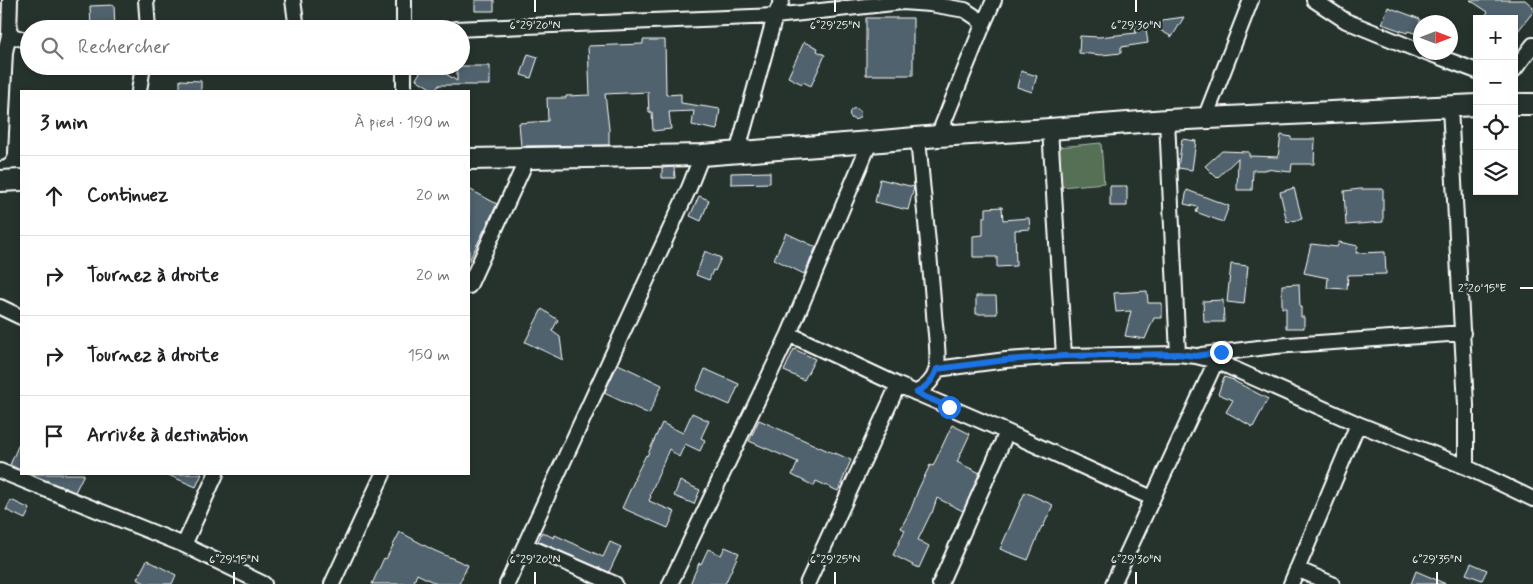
<!DOCTYPE html>
<html lang="fr">
<meta charset="utf-8">
<style>
:root{--surface:#fff;--page:#f6f6f6;--text:#202124;--muted:#757577;--line:#e0e0e0}
body{margin:0;font-family:Mynerve,sans-serif;background:var(--page);color:var(--text)}
.controls{position:absolute;right:15px;top:15px;display:grid;overflow:hidden;border-radius:0px;box-shadow:0 2px 8px #0003}
.controls button{width:45px;height:45px;display:grid;place-items:center;padding:0;border:0;border-bottom:1px solid var(--line);background:var(--surface);color:var(--text);font:25px sans-serif}
.compass{position:absolute;left:1413px;top:15px;width:45px;height:45px;border-radius:50%;background:var(--surface);box-shadow:0 2px 8px #0003;rotate:90deg}
.stop{position:absolute;width:15px;height:15px;margin:-11px;border:4px solid #1a73e8;border-radius:50%;background:#fff}
.stop.end{background:#1a73e8;border-color:#fff;box-shadow:0 1px 5px #0008}
.list{margin:0;padding:0;list-style:none}
h2{display:flex;justify-content:space-between;align-items:center;height:65px;margin:0;padding:0 20px;font-size:21px}
h2 small{font-size:16px;font-weight:400;color:var(--muted)}
.list li{display:grid;grid-template-columns:32px 1fr auto;gap:15px;align-items:center;box-sizing:border-box;height:80px;padding:0 20px;border-top:1px solid var(--line)}
.list b{display:block;font-size:19px;white-space:nowrap}
.list em{font-size:16px;font-style:normal;color:var(--muted)}
.icon{flex:none;width:28px;height:28px;fill:none;stroke:currentColor;stroke-width:2;stroke-linecap:round;stroke-linejoin:round}
.map{position:relative;flex:none;width:1533px;height:584px;overflow:hidden}
.search{position:absolute;background:var(--surface);box-shadow:0 2px 8px #0003;left:20px;top:20px;width:450px;height:55px;display:flex;align-items:center;gap:12px;box-sizing:border-box;padding:0 18px;border-radius:28px;color:var(--muted);font-size:19px}
.panel{position:absolute;background:var(--surface);box-shadow:0 2px 8px #0003;left:20px;top:90px;width:450px;height:385px;border-radius:0px}
.map>svg:first-child{display:block}
.green{fill:#577056;stroke:#abb8aa}
.building{fill:#50626d;stroke:#fff}
.lines{fill:none;stroke-linecap:round;stroke-linejoin:round}
.street-casing{stroke:#fff;stroke-width:18}
.secondary-casing{stroke:#fff;stroke-width:24}
.street{stroke:#26332d;stroke-width:14}
.secondary{stroke:#26332d;stroke-width:20}
.route{stroke:#1a73e8;stroke-width:6}
.ticks{fill:none;stroke:#fff;stroke-width:2}
.ticks-label{font-size:12px;text-anchor:middle;fill:#fff;stroke:#26332d;stroke-width:4.5;stroke-linejoin:round;paint-order:stroke}
</style>
<div class="map">
<svg width="1533" height="584" viewBox="0 0 1533 584">
<rect width="100%" height="100%" fill="#26332d"/>
<filter id="ink" filterUnits="userSpaceOnUse"><feTurbulence type="fractalNoise" baseFrequency=".02" numOctaves="2"/><feDisplacementMap in="SourceGraphic" scale="10" xChannelSelector="R" yChannelSelector="G"/><feConvolveMatrix kernelMatrix="1 2 1 2 8 2 1 2 1" color-interpolation-filters="sRGB"/></filter>
<g filter="url(#ink)">
<path class="green" d="M1101,143L1104,183L1061,187L1058,147Z"/>
<path class="building" d="M475,0H494V11H475Z
M1470,0H1525L1533,7V12L1514,36V19H1482L1488,12Z
M114,5L115,29H91L90,6Z
M1388,7L1420,19V35L1408,31L1407,33L1382,24Z
M1184,17L1172,37L1158,29L1163,20Z
M866,18H913V75H866Z
M1145,23L1148,43L1121,47V53L1102,55L1079,53L1080,36L1099,37L1136,33L1134,24Z
M643,40H665L666,95L681,94V103L720,109L717,130L692,125L694,111L669,112L671,129L653,131L652,112L649,113L648,92L605,94L609,129V145L521,146L519,123L548,121L547,98H566V96L590,95L588,46L643,44Z
M804,42L818,48L817,51L825,55L811,86L803,82L802,84L788,77Z
M528,54L538,57L531,78L521,75Z
M424,66H434L457,81V66H490V85H439L435,91L416,79Z
M1021,71L1037,76L1032,92L1017,87Z
M180,80L201,81V91H180Z
M849.5 114a5.5 5.5 0 1 1 11 0a5.5 5.5 0 1 1-11 0Z
M1281,135L1291,137V139H1315L1314,164H1292L1291,172L1266,169V170H1253L1252,190H1237L1238,158L1217,178L1205,166L1222,151L1249,152V156L1278,157Z
M1182,139L1196,141L1192,170L1178,168Z
M674,167L675,178H662V168Z
M770,172V183L731,184V173Z
M880,179L914,187L908,210L875,202Z
M1110,186H1127V206H1110Z
M1294,188L1302,219L1287,222L1280,192Z
M469,189L497,204L469,261Z
M1360,189H1383V222L1346,225L1344,191Z
M1187,190L1229,206L1223,222L1196,212L1198,207L1184,204Z
M699,196L709,200L701,221L690,216Z
M1002,207L1003,220L1029,218L1030,229L1015,230L1016,266L997,267V257H973V236L983,235V217H986V208Z
M786,233L816,247L804,274L774,259Z
M1339,242L1358,246L1356,253L1385,252L1386,274L1348,275L1347,289L1327,288L1328,278L1304,273L1311,244L1337,247Z
M705,251L721,258L715,271L713,270L709,280L696,275Z
M1231,264L1248,266L1244,304L1227,302Z
M1299,284L1300,308L1301,307V317H1304V328H1286V308H1282V285Z
M1147,291L1148,303H1162V318H1154L1145,339L1125,336L1131,311L1116,312L1114,293Z
M976,296H996L997,314H976Z
M1223,300L1224,322H1204L1203,301Z
M542,309L558,320L552,331L560,337L563,360L525,342Z
M794,349L815,359L804,380L784,371Z
M618,364L662,385L649,414L604,393Z
M705,369L739,384L730,405L696,390Z
M1224,377L1234,380V381L1268,399L1253,427L1226,412L1233,400L1218,394Z
M692,413L709,421L701,438L705,440L700,451L685,444L679,457L669,449L650,495L651,496L649,501L675,512L668,528L622,508L635,479H634L646,455L647,456L662,423L683,433Z
M759,420L835,454V453L851,460L838,491L816,481L814,486L792,475L798,462L749,441Z
M952,425L970,434L957,462L980,473L963,511L937,498L932,513H931L918,540L929,546L919,568L893,555L905,530L901,528L911,509L918,490L930,465L933,466Z
M21,439V470L10,465Z
M30,474H84L75,492Z
M166,474H202L196,487Z
M680,481L700,490L694,504L674,496Z
M1025,492L1053,505L1043,527L1042,526L1028,560L1000,549Z
M11,500L30,509L25,519L6,510Z
M400,532L433,550L468,565L459,584H437L417,574L413,584H372L384,558L386,559Z
M542,532L554,538L555,535L603,557L610,542L621,547L609,572L538,541Z
M725,547L739,553L725,584H690L699,563L701,564L708,549L721,555Z
M147,560L176,575L172,584H147L137,579Z
M1471,563L1487,570L1482,580L1466,574Z
M1416,571L1446,584H1411Z"/>
<g class="lines">
<defs>
<path id="street" d="M146,0L148,29
M293,0L297,29
M404,0V29
M1314,0L1346,21L1420,51
M455,29L775,16L902,2L930,4L965,10L977,18L983,25
M9,35L29,41
M1426,52L1477,71
M1514,70L1533,45
M139,91L143,66
M404,91V66
M1450,107L1466,405V467
M1205,118L1251,0
M1167,120L1178,354
M1050,129L1064,356
M938,136L983,25L994,0
M0,153L5,52L9,35L10,0
M737,153L775,16L782,0
M469,286L528,157
M0,307L21,317
M789,334L898,385L1007,432L1152,498
M1202,355L1275,346L1463,333
M937,369L1006,360L1064,356L1178,354L1196,356L1216,361L1358,424L1466,467L1533,499
M916,393C925,387 933,382 936,371C940,356 935,330 934,314C930,255 923,197 918,138
M0,471L184,545L264,584
M184,545L216,474
M525,545L615,584
M1297,569L1332,584
M332,584L383,474
M507,584L689,188L702,155
M670,584L789,334L870,142
M807,584L898,385
M940,584L1007,432
M1113,584L1216,361
M1291,584L1358,424"/>
<path id="secondary" d="M1514,104H1533
M469,159L702,155L870,142L938,136L1050,129L1167,120L1477,105
M0,181L21,180"/>
</defs>
<use href="#street" class="street-casing"/>
<use href="#secondary" class="secondary-casing"/>
<use href="#street" class="street"/>
<use href="#secondary" class="secondary"/>
</g>
</g>
<g class="lines" filter="url(#ink)">
<path class="route" d="M949,407L916,393C927,386 933,381 937,369L1006,360L1064,356L1178,354L1196,356L1221,352"/>
</g>
<path class="ticks" d="M535,0V12M835,0V12M1136,0V12M1520,288H1533M234,572V584M535,572V584M835,572V584M1136,572V584M1437,572V584"/>
<g class="ticks-label">
<text x="535" y="29">6°29'20"N</text>
<text x="835" y="29">6°29'25"N</text>
<text x="1136" y="29">6°29'30"N</text>
<text x="1482" y="292">2°20'15"E</text>
<text x="234" y="563">6°29'15"N</text>
<text x="535" y="563">6°29'20"N</text>
<text x="835" y="563">6°29'25"N</text>
<text x="1136" y="563">6°29'30"N</text>
<text x="1437" y="563">6°29'35"N</text>
</g>
</svg>
<div class="controls">
<button>+</button>
<button>−</button>
<button><svg class="icon" aria-label="locate" viewBox="0 0 24 24"><circle cx="12" cy="12" r="6"/><path d="M12 2v4M12 18v4M2 12h4M18 12h4"/></svg></button>
<button><svg class="icon" aria-label="layers" viewBox="0 0 24 24"><path d="M12 4l9 5-9 5-9-5zM3 14l9 5 9-5"/></svg></button>
</div>
<svg class="compass" viewBox="-18 -18 36 36"><path d="M0-13l5 13h-10z" fill="#e53935"/><path d="M0 13l5-13h-10z" fill="#757577"/></svg>
<div class="stop" style="left:949px;top:407px"></div>
<div class="stop end" style="left:1221px;top:352px"></div>
<div class="search"><svg class="icon" aria-label="search" viewBox="0 0 24 24"><circle cx="10" cy="10" r="6"/><path d="M15 15l6 6"/></svg>Rechercher</div>
<section class="panel">
<h2>3 min<small>À pied · 190 m</small></h2>
<ul class="list">
<li><svg class="icon" aria-label="ahead" viewBox="0 0 24 24"><path d="M12 20V5M6 11l6-6 6 6"/></svg><div><b>Continuez</b></div><em>20 m</em></li>
<li><svg class="icon" aria-label="right" viewBox="0 0 24 24"><path d="M7 20v-9h11M14 6l5 5-5 5"/></svg><div><b>Tournez à droite</b></div><em>20 m</em></li>
<li><svg class="icon" aria-label="right" viewBox="0 0 24 24"><path d="M7 20v-9h11M14 6l5 5-5 5"/></svg><div><b>Tournez à droite</b></div><em>150 m</em></li>
<li><svg class="icon" aria-label="arrive" viewBox="0 0 24 24"><path d="M6 21V4h12l-3 4 3 4H6"/></svg><div><b>Arrivée à destination</b></div></li>
</ul>
</section>
</div>
